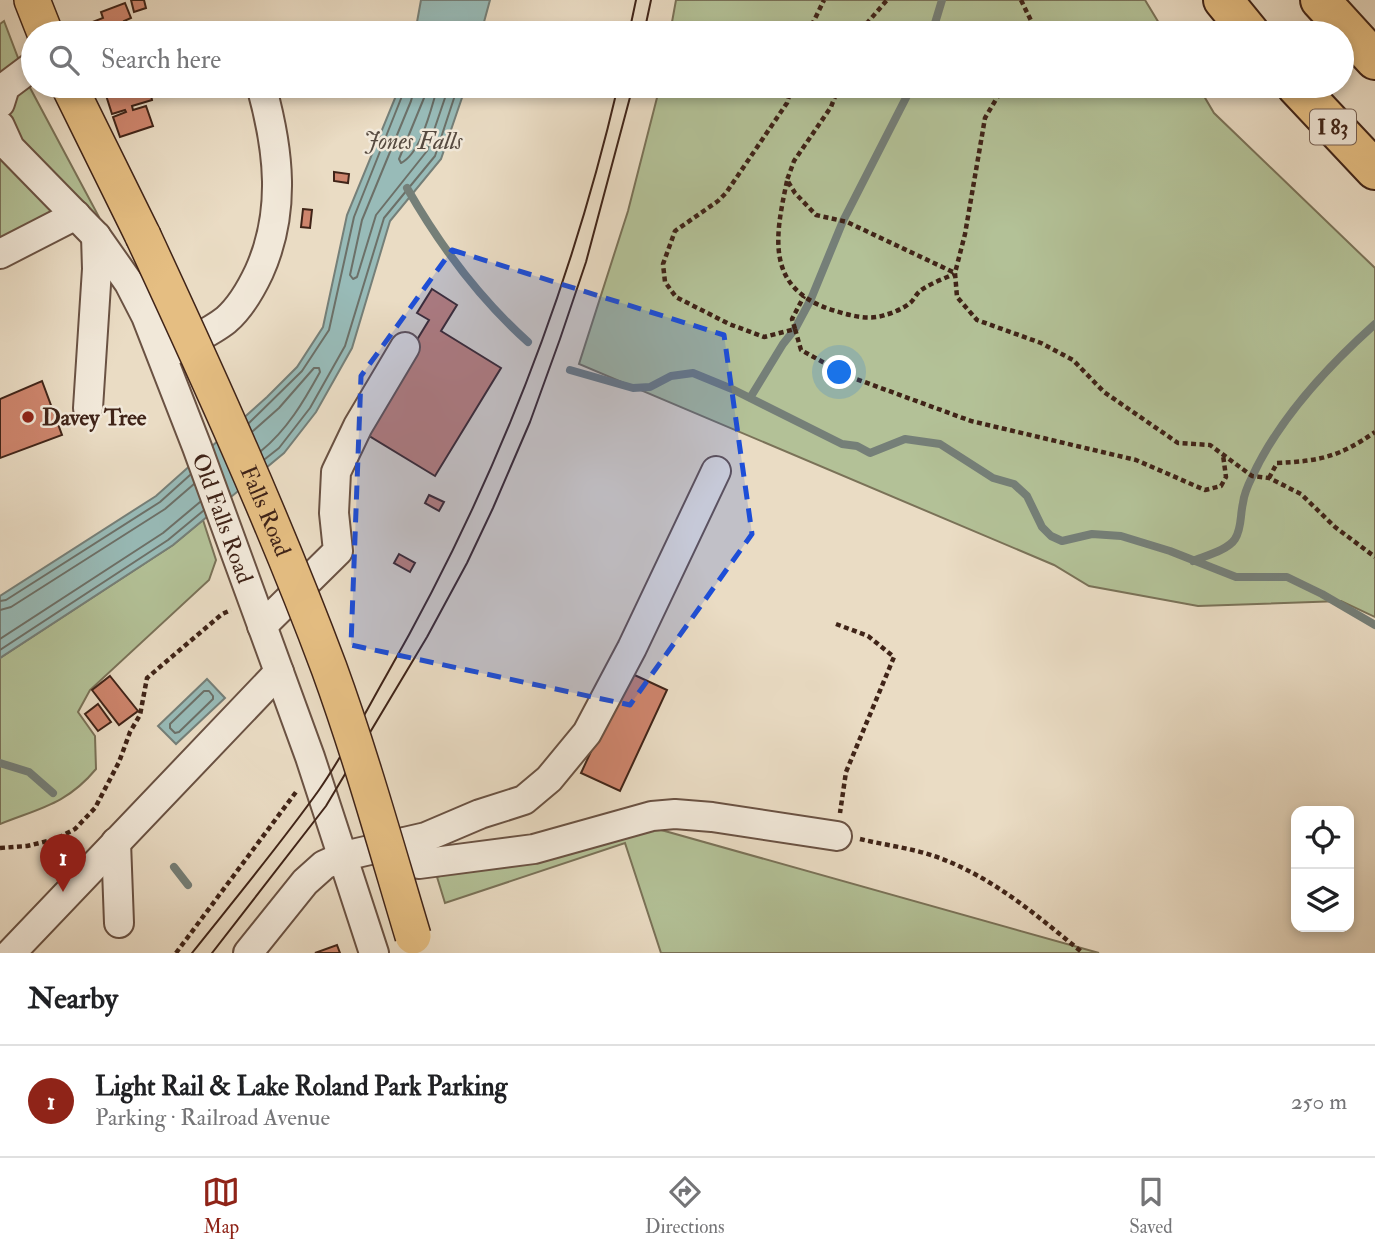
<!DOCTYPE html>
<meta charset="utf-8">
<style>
:root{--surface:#fff;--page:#f6f6f6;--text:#202124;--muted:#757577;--line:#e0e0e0;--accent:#8f2418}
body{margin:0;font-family:"IM FELL Double Pica",serif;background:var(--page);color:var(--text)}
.controls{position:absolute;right:21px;bottom:21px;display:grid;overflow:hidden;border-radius:14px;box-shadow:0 4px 10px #0003}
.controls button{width:63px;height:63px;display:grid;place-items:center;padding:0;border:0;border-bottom:2px solid var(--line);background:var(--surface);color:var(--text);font:35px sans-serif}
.you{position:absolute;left:840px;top:373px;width:24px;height:24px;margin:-18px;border:5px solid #fff;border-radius:50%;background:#1a73e8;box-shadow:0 0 0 10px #1a73e833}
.badge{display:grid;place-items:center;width:46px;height:46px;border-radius:50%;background:var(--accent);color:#fff;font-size:23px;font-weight:700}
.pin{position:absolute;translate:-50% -58px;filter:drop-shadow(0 2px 4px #0008)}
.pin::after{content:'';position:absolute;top:37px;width:24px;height:21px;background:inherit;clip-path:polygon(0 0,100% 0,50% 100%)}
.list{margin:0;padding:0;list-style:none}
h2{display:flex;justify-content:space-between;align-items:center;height:91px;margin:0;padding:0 28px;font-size:30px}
h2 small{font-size:23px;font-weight:400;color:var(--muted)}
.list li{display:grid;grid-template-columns:46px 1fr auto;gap:21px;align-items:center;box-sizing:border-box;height:112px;padding:0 28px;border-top:2px solid var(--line)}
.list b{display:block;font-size:26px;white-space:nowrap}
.list p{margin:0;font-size:23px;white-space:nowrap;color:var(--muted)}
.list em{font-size:23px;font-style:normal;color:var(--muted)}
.icon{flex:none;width:38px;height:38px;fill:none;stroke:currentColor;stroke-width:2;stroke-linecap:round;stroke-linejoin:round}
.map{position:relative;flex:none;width:1375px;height:953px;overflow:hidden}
.search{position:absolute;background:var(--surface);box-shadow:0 4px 10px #0003;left:21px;right:21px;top:21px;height:77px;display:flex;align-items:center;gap:18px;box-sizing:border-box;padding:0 24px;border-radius:38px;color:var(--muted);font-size:26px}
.sheet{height:203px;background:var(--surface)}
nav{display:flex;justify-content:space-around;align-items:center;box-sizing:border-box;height:98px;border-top:2px solid var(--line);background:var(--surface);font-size:19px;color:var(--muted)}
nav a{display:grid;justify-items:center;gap:4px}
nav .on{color:var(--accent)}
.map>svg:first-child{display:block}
.green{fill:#b3c197;stroke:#7a7258;stroke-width:2}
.water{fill:#98bbb8;stroke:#757f78;stroke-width:2}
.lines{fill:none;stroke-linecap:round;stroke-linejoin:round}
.shore{stroke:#6c7068;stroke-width:2}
.stream{stroke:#757f78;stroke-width:8}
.building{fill:#ce856d;stroke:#402418;stroke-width:2}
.minor-casing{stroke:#6a5243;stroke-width:32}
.major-casing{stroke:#402418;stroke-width:38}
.highway-casing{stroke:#402418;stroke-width:42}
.path{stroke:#402418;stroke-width:4.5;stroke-dasharray:5 3.5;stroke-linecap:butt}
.minor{stroke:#f1e8d9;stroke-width:28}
.major{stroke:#e5be82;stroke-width:35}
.highway{stroke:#e5be82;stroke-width:38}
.tram{stroke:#402418;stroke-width:2}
.major-bridge-casing{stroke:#402418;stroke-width:38;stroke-linecap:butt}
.major-bridge{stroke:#e5be82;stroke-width:35}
.marked{fill:#1d4ed8;fill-opacity:0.2;stroke:#1d4ed8;stroke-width:5;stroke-dasharray:14 9;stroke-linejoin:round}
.poi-dot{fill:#8f2418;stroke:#f1e8d9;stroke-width:2.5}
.labels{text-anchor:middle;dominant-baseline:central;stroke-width:5;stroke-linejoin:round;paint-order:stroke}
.shield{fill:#f1e8d9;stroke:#755f52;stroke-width:2}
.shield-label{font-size:21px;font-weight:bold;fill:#402418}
.poi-label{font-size:23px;font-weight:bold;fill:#402418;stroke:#f1e8d9;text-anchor:start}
.street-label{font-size:23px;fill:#402418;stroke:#f1e8d9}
.water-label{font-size:24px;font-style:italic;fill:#564a40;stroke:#f1e8d9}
</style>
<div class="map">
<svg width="1375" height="953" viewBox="0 0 1375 953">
<rect width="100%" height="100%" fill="#eadcc4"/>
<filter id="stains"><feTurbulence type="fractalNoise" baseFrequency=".00286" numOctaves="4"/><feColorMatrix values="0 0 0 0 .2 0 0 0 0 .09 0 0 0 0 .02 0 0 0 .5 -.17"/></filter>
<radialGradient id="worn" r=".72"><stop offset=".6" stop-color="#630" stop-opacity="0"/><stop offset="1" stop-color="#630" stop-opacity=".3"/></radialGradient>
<path class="green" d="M676,0H1145L1165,33H670Z
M4,21L28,84L99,217L0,266V24Z
M660,86H1198L1214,113L1375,268V617L1341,601L1198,606L1089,586L1054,565L579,364L628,211Z
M203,520L216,560L209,580L90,690L78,712L95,736L96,769C67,804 40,808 0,824V658L173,545Z
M615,817L1099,953H661L625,843L445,903L437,877Z"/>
<path class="water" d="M421,0H490L481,33H415Z
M400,86H466L441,159L390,221L352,348L316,412L284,453L173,545L0,658V596L156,496L267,397L297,367L323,327L347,215Z
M207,679L225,698L176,744L158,726Z"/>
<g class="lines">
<path class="shore" d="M415,86L411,101L362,220L350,275L353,279L357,277L376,215L427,151L449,86
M426,86L424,98L399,159L401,163C422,152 431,108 438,86
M249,423L302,371L329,330L354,217L406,86
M253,431L279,408L314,368H319L320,372C304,401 287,430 261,451
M265,459L279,448L310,408L345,346L384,218L435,156L458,86
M0,601L6,600L160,502L190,475
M0,610L11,607L165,509L194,484
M0,639L163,533L200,502
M0,650L168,540L203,511
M204,691H209L213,696V699L179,732L175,733L170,728V724Z"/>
<path class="stream" d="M932,33L942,0
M407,188C439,244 480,299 528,342
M570,370L633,388L650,387L671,376L693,373L732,389L842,444L857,446L870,453L905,439L940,444L993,478L1014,484L1027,496L1042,527L1051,536L1062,541L1092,534L1121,536L1170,551L1236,577H1287L1322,594L1375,625
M750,398L783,344L795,329L811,299L843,221L912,86
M1193,561C1205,556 1228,550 1235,539C1242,528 1240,515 1243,503C1244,494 1248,485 1252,477C1279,418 1327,367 1375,324
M0,763L29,772L53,793
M174,867L188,885"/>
</g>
<path class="building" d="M131,0H144L146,8L134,12Z
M125,3L131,18L124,21L127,30L135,27L137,33H84L82,26L103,18L101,12Z
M264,24L267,33H238Z
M103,86H149L152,100L132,106L133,110L146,106L153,126L120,137L113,117L126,112L125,110L112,114Z
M229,86H247L248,88L232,94Z
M334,172L349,174L348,183L334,181Z
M303,209L312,210L310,228L301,227Z
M432,289L457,305L441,331L501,368L435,476L369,436L367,440L359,435L429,320L417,313Z
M42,381L62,435L0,458V399Z
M429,495L444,502L439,511L425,503Z
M399,554L415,563L410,572L394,563Z
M628,672L667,690L620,791L581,773Z
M110,676L138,711L119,725L92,690Z
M98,704L111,722L98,731L85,714Z
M337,945L340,953H315Z"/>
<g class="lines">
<defs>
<g id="minor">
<path d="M0,103L5,87L33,66"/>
<path id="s1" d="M0,126L10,148L96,236L129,283L146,316L197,447L310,757L374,953"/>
<path d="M0,254L76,215"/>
<path d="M175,350C192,340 211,332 226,320C241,307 251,289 259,272C286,212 279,151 262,89"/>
<path d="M88,408L97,269L96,236"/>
<path d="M262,626L338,551L334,513L336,472L358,426L405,347"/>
<path d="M116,842L119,923"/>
<path d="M406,842L419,864L534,849L652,816L675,814L712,817L837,836"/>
<path d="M11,953L279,672"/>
<path d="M248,953L305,882L324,865L344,856L426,837L480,814L524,800L549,779L587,733L632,648L716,471"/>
</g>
<path id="major" d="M32,0L45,33
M69,86L143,236"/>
<path id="highway" d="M1223,0L1250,33
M1320,0L1375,60
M1296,86L1375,170"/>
</defs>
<use href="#minor" class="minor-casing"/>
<use href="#major" class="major-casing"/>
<use href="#highway" class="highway-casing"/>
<path class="path" d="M1021,0L1037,33
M808,33L824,0
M852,33L868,22L887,0
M792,86L787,103L726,193L718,201L675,231L663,264L665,282L676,297L729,324L764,337L795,329L801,350L848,376L971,421L1136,460L1205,490L1221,486L1226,477L1223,455
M839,86L831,107L794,161L787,180L795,193L816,215L847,222L955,273
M1004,86L985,118L965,234L955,273L957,297L977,320L1041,343L1073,360L1104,392L1178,443L1210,445L1252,476L1269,478L1301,494L1335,527L1375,557
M787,181C775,237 765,288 832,310C849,315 868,321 885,315C893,313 904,308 910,303C914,300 916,294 920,291C929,284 943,279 954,274
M795,329L792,319L804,296
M1269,478L1277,463C1320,461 1339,457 1375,432
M836,624L868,636L894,657L846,772L840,813
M860,839C884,845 911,848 934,856C992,876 1036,915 1083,953
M0,848L27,846L56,839L75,829L95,808L119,762L130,732L140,715L147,678L222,614L231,610
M176,953L296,792"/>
<use href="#minor" class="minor"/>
<use href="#major" class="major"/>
<use href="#highway" class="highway"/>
<path class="tram" d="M629,33L636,0
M644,33L651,0
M192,953C235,899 279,846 319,790C344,754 365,713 386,676C493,489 569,295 618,86
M212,953L326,806L427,637L467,563L493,508L530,422L560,339L586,262L633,86"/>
<defs>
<g id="major-bridge">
<path id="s2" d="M143,236C209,378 274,521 329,668C361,756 386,846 413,936"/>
</g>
</defs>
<use href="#major-bridge" class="major-bridge-casing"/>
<use href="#major-bridge" class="major-bridge"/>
</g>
<path class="marked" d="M452,250L724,335L752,534L630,705L351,645L361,376Z"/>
<circle class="poi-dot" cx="28" cy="417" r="7"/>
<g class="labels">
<rect class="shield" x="1310" y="109.5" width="46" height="35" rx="5"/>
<g class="shield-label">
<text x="1333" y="127">I 83</text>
</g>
<g class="poi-label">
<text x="42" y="417">Davey Tree</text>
</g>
<g class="street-label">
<text stroke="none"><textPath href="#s2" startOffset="301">Falls Road</textPath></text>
<text stroke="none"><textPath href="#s1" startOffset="458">Old Falls Road</textPath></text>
</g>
<g class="water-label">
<text x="413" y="141">Jones Falls</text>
</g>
</g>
<rect width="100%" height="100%" filter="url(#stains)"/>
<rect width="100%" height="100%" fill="url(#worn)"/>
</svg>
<div class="controls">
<button><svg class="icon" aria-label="locate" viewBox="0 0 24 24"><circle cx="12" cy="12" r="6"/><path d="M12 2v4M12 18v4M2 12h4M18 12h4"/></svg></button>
<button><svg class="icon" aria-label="layers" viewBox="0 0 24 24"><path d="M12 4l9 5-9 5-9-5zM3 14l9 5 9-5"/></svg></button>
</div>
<div class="you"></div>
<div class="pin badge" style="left:63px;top:892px">1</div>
<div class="search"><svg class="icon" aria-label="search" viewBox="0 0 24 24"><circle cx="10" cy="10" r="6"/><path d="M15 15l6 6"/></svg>Search here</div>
</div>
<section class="sheet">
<h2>Nearby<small></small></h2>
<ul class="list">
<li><span class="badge">1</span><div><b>Light Rail &amp; Lake Roland Park Parking</b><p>Parking · Railroad Avenue</p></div><em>250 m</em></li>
</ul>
</section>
<nav>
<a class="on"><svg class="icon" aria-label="map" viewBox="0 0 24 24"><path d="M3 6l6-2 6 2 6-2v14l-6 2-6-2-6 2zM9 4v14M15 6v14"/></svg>Map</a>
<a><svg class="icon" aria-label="directions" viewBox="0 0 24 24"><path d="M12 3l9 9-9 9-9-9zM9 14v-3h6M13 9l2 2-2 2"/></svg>Directions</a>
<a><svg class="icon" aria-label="saved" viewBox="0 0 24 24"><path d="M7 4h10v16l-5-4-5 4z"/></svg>Saved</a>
</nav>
